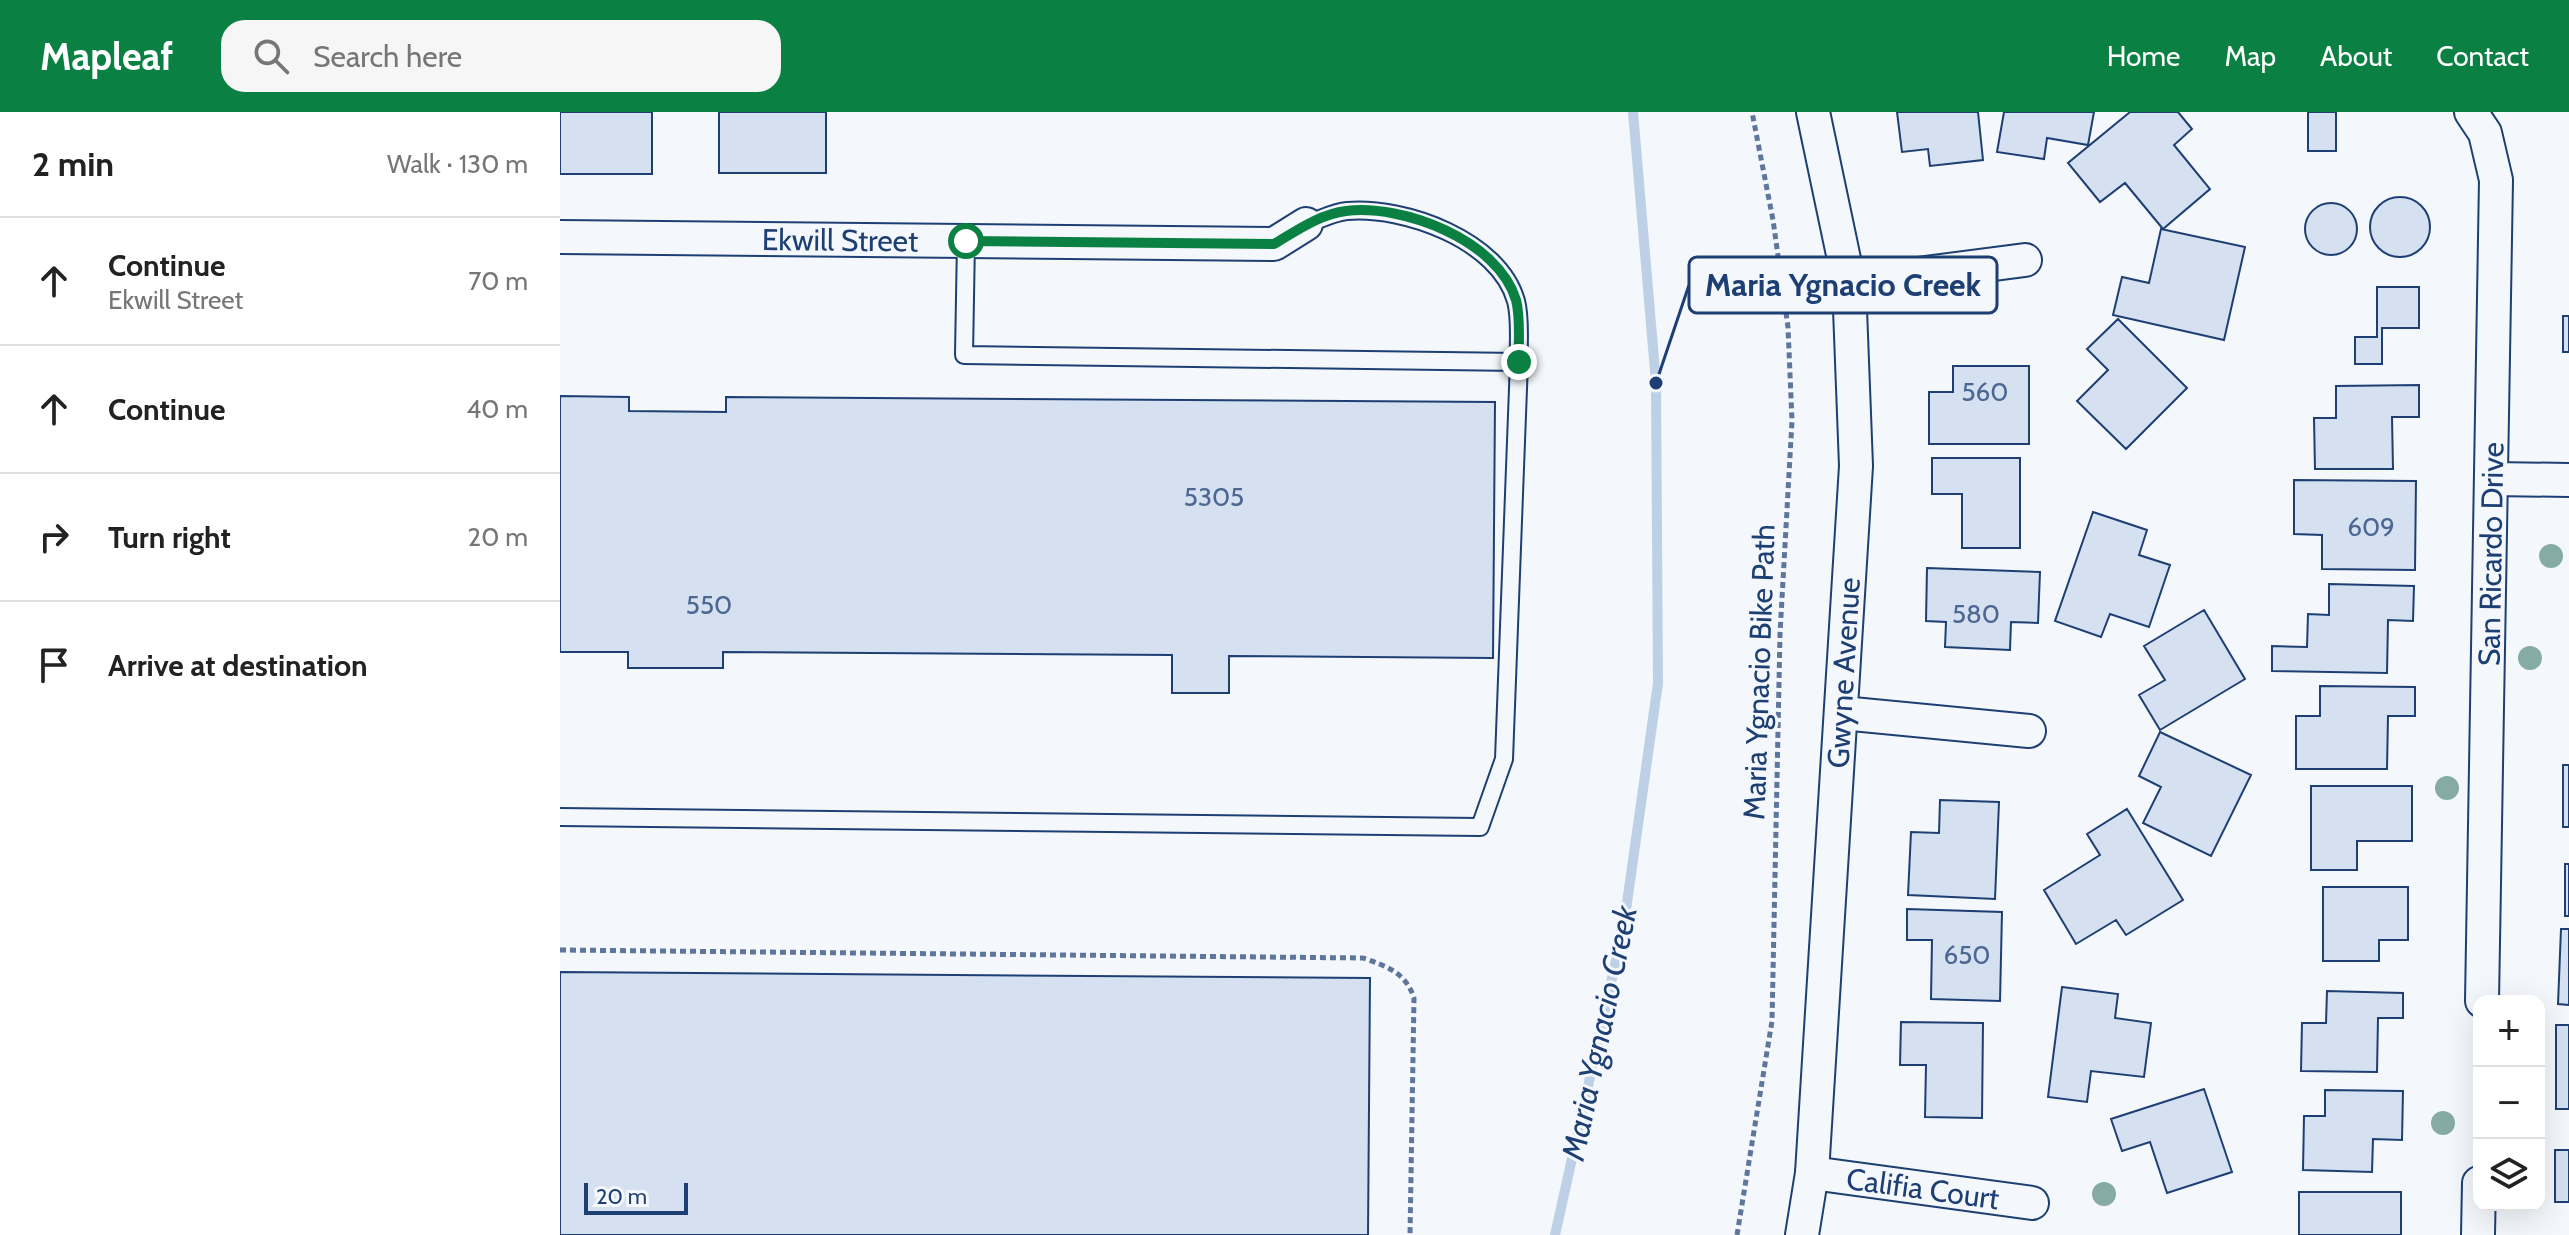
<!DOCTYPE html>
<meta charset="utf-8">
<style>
:root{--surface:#fff;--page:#f6f6f6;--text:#222;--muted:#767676;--line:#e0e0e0;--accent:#0b8043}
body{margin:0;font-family:Cabin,sans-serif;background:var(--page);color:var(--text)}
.controls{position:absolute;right:24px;bottom:24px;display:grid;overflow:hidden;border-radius:16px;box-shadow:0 8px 32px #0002}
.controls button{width:72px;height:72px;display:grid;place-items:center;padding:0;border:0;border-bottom:2px solid var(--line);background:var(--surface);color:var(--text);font:40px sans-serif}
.scale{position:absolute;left:24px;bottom:20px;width:104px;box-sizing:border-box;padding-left:8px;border:4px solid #1d3f73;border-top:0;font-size:22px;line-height:28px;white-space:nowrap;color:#1d3f73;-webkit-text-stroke:6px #f4f7fb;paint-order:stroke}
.stop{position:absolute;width:24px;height:24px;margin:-18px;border:6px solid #0b8043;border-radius:50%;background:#fff}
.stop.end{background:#0b8043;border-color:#fff;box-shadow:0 2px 8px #0008}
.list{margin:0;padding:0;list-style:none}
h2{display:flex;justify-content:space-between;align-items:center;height:104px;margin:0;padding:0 32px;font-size:34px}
h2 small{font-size:26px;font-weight:400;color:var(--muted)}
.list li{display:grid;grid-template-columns:52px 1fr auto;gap:24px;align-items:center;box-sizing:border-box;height:128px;padding:0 32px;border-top:2px solid var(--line)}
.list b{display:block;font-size:30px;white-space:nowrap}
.list p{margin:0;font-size:26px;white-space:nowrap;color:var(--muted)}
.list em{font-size:26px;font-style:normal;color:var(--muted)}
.icon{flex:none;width:44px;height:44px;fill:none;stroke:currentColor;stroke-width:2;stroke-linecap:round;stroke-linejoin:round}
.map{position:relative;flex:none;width:2009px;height:1123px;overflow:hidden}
header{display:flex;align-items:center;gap:48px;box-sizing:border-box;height:112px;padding:0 40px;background:var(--accent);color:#fff}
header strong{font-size:38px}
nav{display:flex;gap:44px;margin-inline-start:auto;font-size:28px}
.search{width:560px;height:72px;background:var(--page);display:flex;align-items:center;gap:20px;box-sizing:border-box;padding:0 28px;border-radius:24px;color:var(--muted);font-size:30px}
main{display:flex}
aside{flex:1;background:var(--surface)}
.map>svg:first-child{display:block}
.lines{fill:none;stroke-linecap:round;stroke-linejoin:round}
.stream{stroke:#bed0e5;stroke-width:10}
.building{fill:#d5e0f0;stroke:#1d3f73;stroke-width:2}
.service-casing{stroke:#1d3f73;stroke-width:20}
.minor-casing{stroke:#1d3f73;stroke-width:36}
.path{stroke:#5e769c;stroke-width:5;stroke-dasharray:6 4;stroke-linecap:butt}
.service{stroke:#f4f7fb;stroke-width:16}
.minor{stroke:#f4f7fb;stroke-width:32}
.tree{fill:#86aba6}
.route{stroke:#0b8043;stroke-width:10}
.labels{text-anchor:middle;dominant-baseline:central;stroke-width:6;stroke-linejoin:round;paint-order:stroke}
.number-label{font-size:26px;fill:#4b6792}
.street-label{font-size:30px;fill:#1d3f73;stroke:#f4f7fb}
.water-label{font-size:32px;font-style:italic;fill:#1d3f73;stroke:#f4f7fb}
.leader{fill:none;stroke:#1d3f73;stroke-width:3}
.callout-dot{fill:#1d3f73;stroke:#f4f7fb;stroke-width:3}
.callout{fill:#f4f7fb;stroke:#1d3f73;stroke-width:3}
.callout-label{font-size:32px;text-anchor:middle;font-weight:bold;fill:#1d3f73}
</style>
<header>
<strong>Mapleaf</strong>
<div class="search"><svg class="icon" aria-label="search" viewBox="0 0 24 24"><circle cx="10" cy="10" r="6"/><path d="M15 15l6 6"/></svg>Search here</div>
<nav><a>Home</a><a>Map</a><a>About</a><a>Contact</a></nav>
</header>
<main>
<aside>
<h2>2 min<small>Walk · 130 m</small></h2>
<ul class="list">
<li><svg class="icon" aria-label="ahead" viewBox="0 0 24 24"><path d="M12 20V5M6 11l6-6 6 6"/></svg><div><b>Continue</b><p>Ekwill Street</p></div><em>70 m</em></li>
<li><svg class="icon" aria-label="ahead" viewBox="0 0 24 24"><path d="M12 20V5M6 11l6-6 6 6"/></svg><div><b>Continue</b></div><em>40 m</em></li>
<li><svg class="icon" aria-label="right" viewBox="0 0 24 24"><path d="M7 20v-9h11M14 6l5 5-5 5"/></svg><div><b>Turn right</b></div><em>20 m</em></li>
<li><svg class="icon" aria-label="arrive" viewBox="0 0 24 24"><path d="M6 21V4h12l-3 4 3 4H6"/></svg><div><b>Arrive at destination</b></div></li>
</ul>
</aside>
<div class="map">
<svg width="2009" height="1123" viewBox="0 0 2009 1123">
<rect width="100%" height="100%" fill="#f4f7fb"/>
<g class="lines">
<path class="stream" d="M995,1123L1064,812L1098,571L1096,271L1073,0"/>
</g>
<path class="building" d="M0,0H92V62H0Z
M159,0H266V61H159Z
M1337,0H1418L1423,48L1370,54L1368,37L1342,40Z
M1444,0H1534L1528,33L1487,26L1484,47L1437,40Z
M1570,0H1618L1632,17L1614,33L1650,77L1603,117L1565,71L1540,90L1508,51Z
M1748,0H1776V39H1748Z
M1810 115a30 30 0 1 1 60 0a30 30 0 1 1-60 0Z
M1745 117a26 26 0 1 1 52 0a26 26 0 1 1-52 0Z
M1601,117L1685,135L1664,228L1553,203L1562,165L1589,171Z
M1817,175H1859V216H1822V252H1795V225H1817Z
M2003,204H2009V240H2003Z
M1558,207L1627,276L1566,337L1517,289L1548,258L1527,237Z
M1393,254H1469V332H1369V280H1393Z
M1859,273V305H1832L1833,357H1755L1754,306H1776V274Z
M0,284L69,285V299L166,300V285L935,290L933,546L669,544V581H612V543L163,540V556H68V540H0Z
M1372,346H1460V436H1402V382H1372Z
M1734,368L1856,369L1855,458L1762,457V423L1734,422Z
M1533,400L1587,418L1579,443L1610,453L1589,515L1550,502L1541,525L1495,509Z
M1367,456L1480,460L1478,511L1451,510L1450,538L1385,535L1386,510L1366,509Z
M1769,472L1854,474L1853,509L1828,508L1827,561L1712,559V534L1747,535L1748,502L1769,503Z
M1644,498L1685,567L1600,618L1579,583L1605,568L1584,534Z
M1760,574L1855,575V604H1828L1827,657H1736V604H1760Z
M1600,620L1691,663L1651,744L1583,711L1601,675L1579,664Z
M2003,653H2009V715H2003Z
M1751,674H1852V729H1797V758H1751Z
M1380,688L1439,690L1435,787L1348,783L1351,720L1379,721Z
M1567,697L1623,788L1566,823L1556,808L1516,832L1484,778L1540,743L1527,722Z
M2005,752H2009V804H2005Z
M1763,775H1848V828H1819V849H1763Z
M1347,797L1442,800L1440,889L1371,887L1372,828H1347Z
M2001,817H2009V893L1998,892Z
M0,860L810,866L808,1123H0Z
M1502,875L1558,882L1555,906L1591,911L1584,965L1531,959L1527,990L1488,985Z
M1767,879L1843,881V906H1818L1817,960L1741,959L1742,911H1766Z
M1341,910L1423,911L1422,1006L1365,1005L1366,953H1340Z
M1996,913H2009V997H1996Z
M1644,977L1672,1060L1607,1081L1590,1030L1562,1039L1551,1007Z
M1765,978L1843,979L1842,1028L1813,1027L1812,1060L1743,1058L1744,1004H1765Z
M1995,1038H2009V1090H1995Z
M1739,1080H1841V1123H1739Z"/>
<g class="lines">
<defs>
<path id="service" d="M406,129L404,243L959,250
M0,705L920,715L944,647L959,250C958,231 961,207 956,189C939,128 844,94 787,99C774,100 759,108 746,112"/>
<g id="minor">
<path d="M1911,0L1925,21L1936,68L1922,889"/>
<path id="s1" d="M0,125L714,132L746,112"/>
<path d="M1289,171L1465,148"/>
<path d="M1932,367L2009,368"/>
<path d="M1282,601L1469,619"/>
<path id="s2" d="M1252,1061L1472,1091"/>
<path id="s3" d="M1242,1123L1252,1061L1296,354L1289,171L1253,0"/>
<path d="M1918,1123L1919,1071"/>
</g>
</defs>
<use href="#service" class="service-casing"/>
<use href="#minor" class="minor-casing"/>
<path class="path" d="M0,838L803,846C827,854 846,861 854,886L850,1123
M1177,1123L1212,909L1220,522L1232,309L1228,215L1213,108L1192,0"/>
<use href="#service" class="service"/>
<use href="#minor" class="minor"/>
</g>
<g class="tree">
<circle cx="1991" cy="444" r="12"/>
<circle cx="1970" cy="546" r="12"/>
<circle cx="1887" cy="676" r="12"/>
<circle cx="1883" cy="1011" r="12"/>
<circle cx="1544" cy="1082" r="12"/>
</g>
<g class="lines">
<path class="route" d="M406,129L714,132C736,119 760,102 786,99C843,92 938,128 956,188C961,206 958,231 959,250"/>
</g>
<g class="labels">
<g class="number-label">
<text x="1425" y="280">560</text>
<text x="654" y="385">5305</text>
<text x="1811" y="415">609</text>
<text x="149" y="493">550</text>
<text x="1416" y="502">580</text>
<text x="1407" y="843">650</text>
</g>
<g class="street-label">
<text stroke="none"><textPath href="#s1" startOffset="280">Ekwill Street</textPath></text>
<text transform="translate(1931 442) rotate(-89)">San Ricardo Drive</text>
<text transform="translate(1199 560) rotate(-88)">Maria Ygnacio Bike Path</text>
<text stroke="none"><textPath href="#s3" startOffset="564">Gwyne Avenue</textPath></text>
<text stroke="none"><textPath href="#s2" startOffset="112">Califia Court</textPath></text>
</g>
<g class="water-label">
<text transform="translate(1039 921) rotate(-78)">Maria Ygnacio Creek</text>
</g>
</g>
<path class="leader" d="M1096 271L1129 173"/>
<circle class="callout-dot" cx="1096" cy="271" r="8"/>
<rect class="callout" x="1129" y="145" width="308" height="56" rx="8"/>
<g class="callout-label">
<text x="1283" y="184">Maria Ygnacio Creek</text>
</g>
</svg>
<div class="controls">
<button>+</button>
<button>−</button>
<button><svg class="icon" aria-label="layers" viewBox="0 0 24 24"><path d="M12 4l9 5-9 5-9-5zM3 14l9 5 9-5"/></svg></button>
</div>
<div class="scale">20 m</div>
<div class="stop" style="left:406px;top:129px"></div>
<div class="stop end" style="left:959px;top:250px"></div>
</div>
</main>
